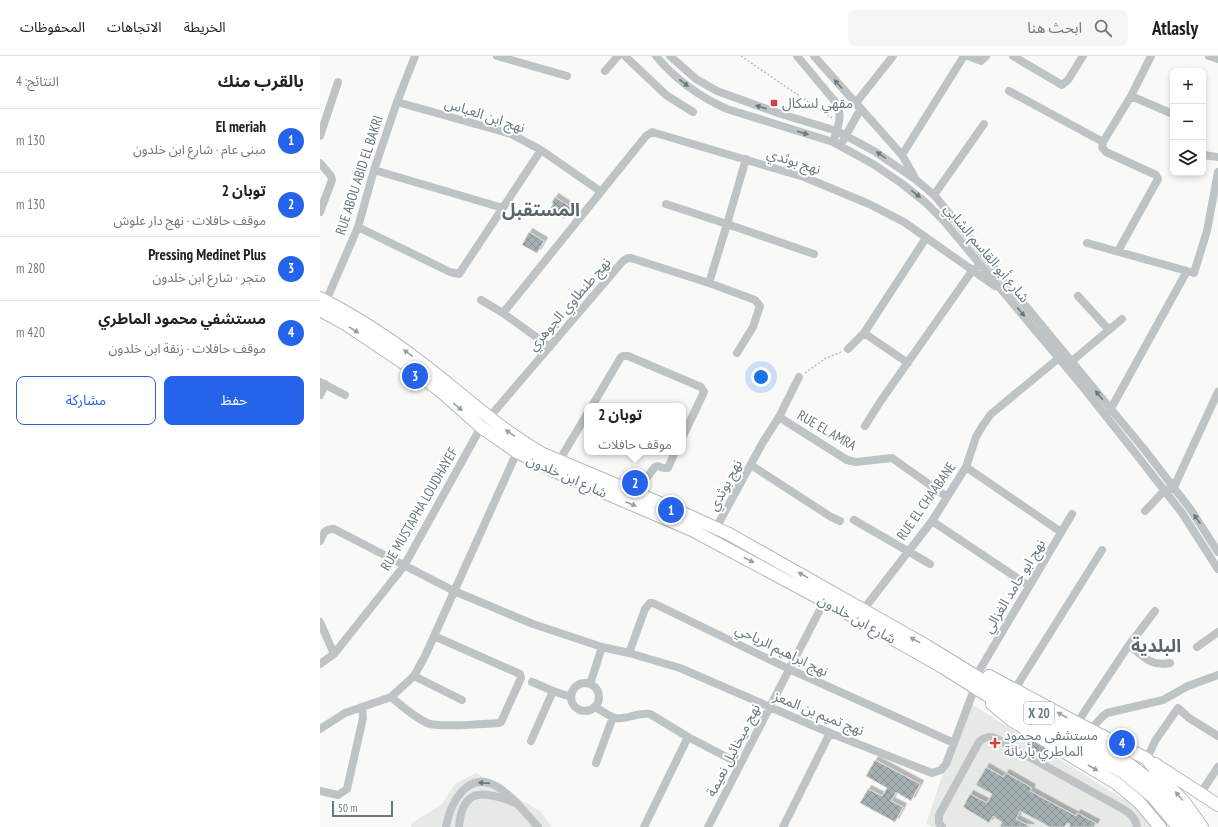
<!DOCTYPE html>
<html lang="ar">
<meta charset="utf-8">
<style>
:root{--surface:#fff;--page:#f6f6f6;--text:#222;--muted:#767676;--line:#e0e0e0;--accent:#2563eb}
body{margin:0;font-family:"PT Sans Narrow","Noto Sans Arabic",sans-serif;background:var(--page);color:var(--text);direction:rtl}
.controls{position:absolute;right:12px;top:12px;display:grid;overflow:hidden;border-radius:8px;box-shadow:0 2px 6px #0003}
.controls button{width:36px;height:36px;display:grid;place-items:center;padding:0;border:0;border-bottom:1px solid var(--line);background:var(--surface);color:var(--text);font:20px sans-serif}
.scale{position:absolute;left:12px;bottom:10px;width:61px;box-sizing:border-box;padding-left:4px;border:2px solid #667a7f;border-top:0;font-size:11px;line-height:14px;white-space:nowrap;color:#667a7f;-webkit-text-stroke:3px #fff;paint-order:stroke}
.you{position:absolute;left:441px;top:321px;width:14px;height:14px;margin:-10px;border:3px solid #fff;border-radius:50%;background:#1a73e8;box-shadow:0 0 0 6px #1a73e833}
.badge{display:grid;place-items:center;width:26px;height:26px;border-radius:50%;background:var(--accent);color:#fff;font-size:13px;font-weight:700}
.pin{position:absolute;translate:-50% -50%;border:2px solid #fff;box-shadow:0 1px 4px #0006}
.popup{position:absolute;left:264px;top:347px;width:102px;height:52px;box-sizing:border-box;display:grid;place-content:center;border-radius:8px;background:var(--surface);filter:drop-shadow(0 1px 3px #0005);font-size:13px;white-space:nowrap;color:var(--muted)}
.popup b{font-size:15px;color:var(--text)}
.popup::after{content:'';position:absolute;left:50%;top:100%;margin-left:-8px;border:8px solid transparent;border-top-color:var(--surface)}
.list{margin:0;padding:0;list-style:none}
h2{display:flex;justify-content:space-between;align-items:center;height:52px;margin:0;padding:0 16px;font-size:17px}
h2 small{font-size:13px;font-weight:400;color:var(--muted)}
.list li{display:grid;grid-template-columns:26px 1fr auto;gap:12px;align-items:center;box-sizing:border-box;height:64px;padding:0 16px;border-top:1px solid var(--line)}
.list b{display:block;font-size:15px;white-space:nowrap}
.list p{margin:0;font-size:13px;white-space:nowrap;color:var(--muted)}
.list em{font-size:13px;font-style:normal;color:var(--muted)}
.actions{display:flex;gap:8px;padding:12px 16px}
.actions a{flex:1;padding:9px 0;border:1px solid var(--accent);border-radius:8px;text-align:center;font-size:14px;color:var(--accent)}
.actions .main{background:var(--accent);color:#fff}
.icon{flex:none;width:22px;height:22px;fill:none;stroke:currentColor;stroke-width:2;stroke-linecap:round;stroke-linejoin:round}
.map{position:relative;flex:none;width:898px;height:771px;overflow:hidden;direction:ltr}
header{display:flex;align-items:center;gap:24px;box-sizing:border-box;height:56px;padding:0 20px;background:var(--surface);border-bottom:1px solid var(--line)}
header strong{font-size:19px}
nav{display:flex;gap:22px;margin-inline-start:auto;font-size:14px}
.search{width:280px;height:36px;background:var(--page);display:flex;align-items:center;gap:10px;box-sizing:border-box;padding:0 14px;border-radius:8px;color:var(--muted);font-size:15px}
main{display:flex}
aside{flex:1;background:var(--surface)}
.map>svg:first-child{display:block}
.built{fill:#e7e9e7}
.building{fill:url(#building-cross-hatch);stroke:#dbdbd9;filter:url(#shadow)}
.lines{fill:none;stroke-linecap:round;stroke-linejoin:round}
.highway-casing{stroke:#b4b9bb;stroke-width:14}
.path{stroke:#b9bdbf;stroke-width:1.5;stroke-dasharray:2 2;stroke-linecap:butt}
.minor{stroke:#bec4c6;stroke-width:8}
.highway{stroke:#fff;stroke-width:12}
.oneway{fill:#667a7f}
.oneway2{fill:#94a2a5}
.poi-dot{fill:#d5403c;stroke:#fff;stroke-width:1.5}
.labels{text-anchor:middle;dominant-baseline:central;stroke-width:4;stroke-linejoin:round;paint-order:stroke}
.shield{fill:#fff;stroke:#94a2a5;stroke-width:1}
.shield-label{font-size:13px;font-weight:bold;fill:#667a7f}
.poi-label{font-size:14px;fill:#667a7f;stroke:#fff;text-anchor:start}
.street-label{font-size:14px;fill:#667a7f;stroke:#fff}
.district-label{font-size:18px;font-weight:bold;fill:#58666b;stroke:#fff}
</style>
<header>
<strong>Atlasly</strong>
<div class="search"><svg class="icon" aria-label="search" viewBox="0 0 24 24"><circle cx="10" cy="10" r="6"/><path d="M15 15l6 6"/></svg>ابحث هنا</div>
<nav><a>الخريطة</a><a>الاتجاهات</a><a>المحفوظات</a></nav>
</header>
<main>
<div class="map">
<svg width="898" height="771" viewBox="0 0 898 771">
<defs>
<pattern id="building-cross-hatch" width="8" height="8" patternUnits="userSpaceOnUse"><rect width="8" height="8" fill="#a4afb2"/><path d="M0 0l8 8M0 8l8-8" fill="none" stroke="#899396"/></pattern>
<filter id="shadow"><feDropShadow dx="3.5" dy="-3.5" stdDeviation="0" flood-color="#0004"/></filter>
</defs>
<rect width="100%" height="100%" fill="#f9f9f7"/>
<path class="built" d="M651,648L808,746L818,753L835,771H612L606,768L620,726Z
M156,717L220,755L232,771H91L92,767L122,748L135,728Z"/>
<path class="building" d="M235,141L252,152L244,163L230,153L233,148L232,146Z
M209,176L224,185L217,197L202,189Z
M710,683L731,694L727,702L706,691Z
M555,704L600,728L591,745L576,736L571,745L583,751L575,766L540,747L548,733L562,740L567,732L546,720Z
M666,711L683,721L686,717L712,732L710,735L756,760L757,757L776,767L774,771H749L750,768L747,767L745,770L746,771H730L700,755L696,763L711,771H680L682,766L673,760L669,767L643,751L650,738L667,747L672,738L656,729Z"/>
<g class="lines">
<defs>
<path id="highway" d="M0,242C41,263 81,290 117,319C152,347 184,376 223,398L354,453L409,478L607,590L675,632L775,688L810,709L837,730L855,749L872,771
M0,254L27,269L88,310L124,338L161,371L197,396L234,415L372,474L538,563L624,612L673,643L804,717L832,740L858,771
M669,620L757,667L827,703L843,724L865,747L882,771
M672,648L691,664L796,727L819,746L840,771
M835,708L898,749"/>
</defs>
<use href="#highway" class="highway-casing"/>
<path class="path" d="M421,0L512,62
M485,317L506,302L521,296"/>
<path class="minor" d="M177,0L247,20
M305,0L346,39L373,56
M336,0C355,23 380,41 407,53L513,86L553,108L581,127L605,146L623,164L762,330L816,398L862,457L898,513
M350,0L376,23L397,35L461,58L517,75L554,95L595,123L614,139L824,393L871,454L898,496
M477,0L517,48C523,60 517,74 513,86
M494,0L582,99L594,120
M648,0L661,5L666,0
M693,0L742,29L748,24L763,0
M889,0L898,3
M285,15L298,0
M689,35L783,86
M811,40L853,58
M77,46L191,78L221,94L280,135
M535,48L573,0
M0,80L18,26
M520,90L540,54
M582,99L644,0
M883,99L898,101
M426,103L407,168L494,198
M0,107L11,120L12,124L0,156
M54,114L183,152
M614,139L664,68
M38,171L130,216L139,218L221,94
M767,187L874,217L887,175L898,116
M798,195L838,123L836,119L786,96L782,91L783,86L811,40L831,0
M389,227L435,244L440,250L433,271L417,297
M758,240L789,274
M161,244L183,257L230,291
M6,245L38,171L54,114L77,46L95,0
M183,257L326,80L332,76L484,121L549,148L584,166L675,230
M544,277L588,307
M528,293L544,277L606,182
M752,305L802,263
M0,326L25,339
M0,339L5,328
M272,350L301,301L303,300H308L381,331L384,336L363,380
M789,356L867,215
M459,361L527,404L536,406L572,402L627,441
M545,370L560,346L652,215L656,212
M239,405L267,358
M431,409L511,461L520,465
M646,411L741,476
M315,437L335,411L337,410L344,412H348L355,396
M825,455L844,435L854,431L898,336
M534,464L610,508
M612,465L709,530
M396,472L443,386L459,361L479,321
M0,485C4,477 4,473 14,473L134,535L213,568L282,591L309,597L360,612L510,677L612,717L621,714L626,708L655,631
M543,554L612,465L646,411L656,381L663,369L671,358L739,302
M0,566L14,598
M809,589C823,600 830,611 850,607
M877,591L898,576
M309,597L325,553L330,547H333L469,613L634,687
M0,608L14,598L84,510L161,371L303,205L308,202H311L389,227L407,168L346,148
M659,615L752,458
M94,620L142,644
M251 641a14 14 0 1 1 28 0a14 14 0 1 1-28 0Z
M270,628L282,591
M695,633L782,494
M233,635L251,641
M71,641C82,650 94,661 107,667C118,672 163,668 179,667L181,666L201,622L200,618L114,580
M275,651C281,654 288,660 295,662C306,664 318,656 330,658L368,681L420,708
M757,667L809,589L835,555
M0,673L25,657L71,641L94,620L105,600L197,396
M770,674L783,660L787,657L843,644L868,630L898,619
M211,685L233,635L212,626
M827,703L835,685L858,652L869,662L898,680
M276,707L293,661
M0,735L18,739L27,733L43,662L42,651
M880,738L898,711
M126,771C130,748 147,714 176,730C192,739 206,758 218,771
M139,771C142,732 163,734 193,746
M324,771L368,681
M388,771L505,544
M463,771L510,677
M622,771L619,767V759L659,686C665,680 670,680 677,683L803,753C810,757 816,762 817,771"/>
<use href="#highway" class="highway"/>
</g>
<defs><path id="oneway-solid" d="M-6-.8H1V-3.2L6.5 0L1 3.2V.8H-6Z"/></defs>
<g class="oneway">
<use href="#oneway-solid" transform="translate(364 27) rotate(38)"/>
<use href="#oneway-solid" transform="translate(518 28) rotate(-131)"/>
<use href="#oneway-solid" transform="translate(441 51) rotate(-162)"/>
<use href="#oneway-solid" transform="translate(483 77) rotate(17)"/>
<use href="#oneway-solid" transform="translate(561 99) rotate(-145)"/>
<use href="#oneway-solid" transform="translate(596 138) rotate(38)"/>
<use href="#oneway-solid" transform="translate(701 256) rotate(50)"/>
<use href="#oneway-solid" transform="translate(779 339) rotate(-129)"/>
<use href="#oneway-solid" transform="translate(877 463) rotate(-125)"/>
<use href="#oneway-solid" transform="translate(164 727) rotate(-176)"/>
</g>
<g class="oneway2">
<use href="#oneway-solid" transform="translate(34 274) rotate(32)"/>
<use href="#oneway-solid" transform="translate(88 297) rotate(-144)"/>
<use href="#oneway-solid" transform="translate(138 351) rotate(41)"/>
<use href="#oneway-solid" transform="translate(190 377) rotate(-145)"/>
<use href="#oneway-solid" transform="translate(311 448) rotate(23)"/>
<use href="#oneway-solid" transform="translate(429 504) rotate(28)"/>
<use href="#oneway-solid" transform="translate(483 519) rotate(-151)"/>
<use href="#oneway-solid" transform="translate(595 584) rotate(-151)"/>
<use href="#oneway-solid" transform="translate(742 659) rotate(-151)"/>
<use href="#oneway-solid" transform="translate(773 712) rotate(30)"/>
<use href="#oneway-solid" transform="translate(859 740) rotate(-130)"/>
</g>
<g class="poi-dot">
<rect x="450" y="43" width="8" height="8" rx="2"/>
<path d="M673 681h4v4h4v4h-4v4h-4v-4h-4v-4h4z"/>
</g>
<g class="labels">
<rect class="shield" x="704" y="646" width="30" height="22" rx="3"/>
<g class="shield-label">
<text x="719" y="657">X 20</text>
</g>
<g class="poi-label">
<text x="462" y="47">مقهي لسكال</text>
<text x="684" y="679">مستشفى محمود<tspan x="684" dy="16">الماطري بأريانة</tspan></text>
</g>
<g class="street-label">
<text transform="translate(165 59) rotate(18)">نهج ابن العباس</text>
<text transform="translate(474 105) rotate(18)">نهج بوثدي</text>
<text transform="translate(39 119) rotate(-72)">RUE ABOU ABID EL BAKRI</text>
<text transform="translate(667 197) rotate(50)">شارع أبو القاسم الشابي</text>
<text transform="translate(249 248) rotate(-49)">نهج طنطاوي الجوهري</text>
<text transform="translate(507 374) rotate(30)">RUE EL AMRA</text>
<text transform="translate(247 420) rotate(24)">شارع ابن خلدون</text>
<text transform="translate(405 429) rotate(-62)">نهج بوثدي</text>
<text transform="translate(606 445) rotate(-55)">RUE EL CHAABANE</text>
<text transform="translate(99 453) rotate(-60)">RUE MUSTAPHA LOUDHAYEF</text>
<text transform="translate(694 530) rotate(-59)">نهج ابو حامد الغزالي</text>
<text transform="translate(537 563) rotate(29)">شارع ابن خلدون</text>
<text transform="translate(462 594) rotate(26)">نهج ابراهيم الرياحي</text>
<text transform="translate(499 657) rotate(22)">نهج تميم بن المعز</text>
<text transform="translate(413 694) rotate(-63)">نهج ميخائيل نعيمة</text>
</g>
<g class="district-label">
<text x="221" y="153">المستقبل</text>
<text x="836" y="589">البلدية</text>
</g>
</g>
</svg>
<div class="controls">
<button>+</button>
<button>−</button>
<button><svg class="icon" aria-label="layers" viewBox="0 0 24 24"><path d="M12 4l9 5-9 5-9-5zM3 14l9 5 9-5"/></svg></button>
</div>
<div class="scale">50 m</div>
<div class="you"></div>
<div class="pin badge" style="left:351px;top:454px">1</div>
<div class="pin badge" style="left:315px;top:427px">2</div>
<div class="popup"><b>توبان 2</b>موقف حافلات</div>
<div class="pin badge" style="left:95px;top:320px">3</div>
<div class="pin badge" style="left:802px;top:687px">4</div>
</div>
<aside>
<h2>بالقرب منك<small>النتائج: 4</small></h2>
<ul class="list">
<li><span class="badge">1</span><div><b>El meriah</b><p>مبنى عام · شارع ابن خلدون</p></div><em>130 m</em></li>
<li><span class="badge">2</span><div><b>توبان 2</b><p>موقف حافلات · نهج دار علوش</p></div><em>130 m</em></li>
<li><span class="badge">3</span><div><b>Pressing Medinet Plus</b><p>متجر · شارع ابن خلدون</p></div><em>280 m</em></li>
<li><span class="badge">4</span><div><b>مستشفي محمود الماطري</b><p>موقف حافلات · زنقة ابن خلدون</p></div><em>420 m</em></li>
</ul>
<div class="actions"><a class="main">حفظ</a><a>مشاركة</a></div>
</aside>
</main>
